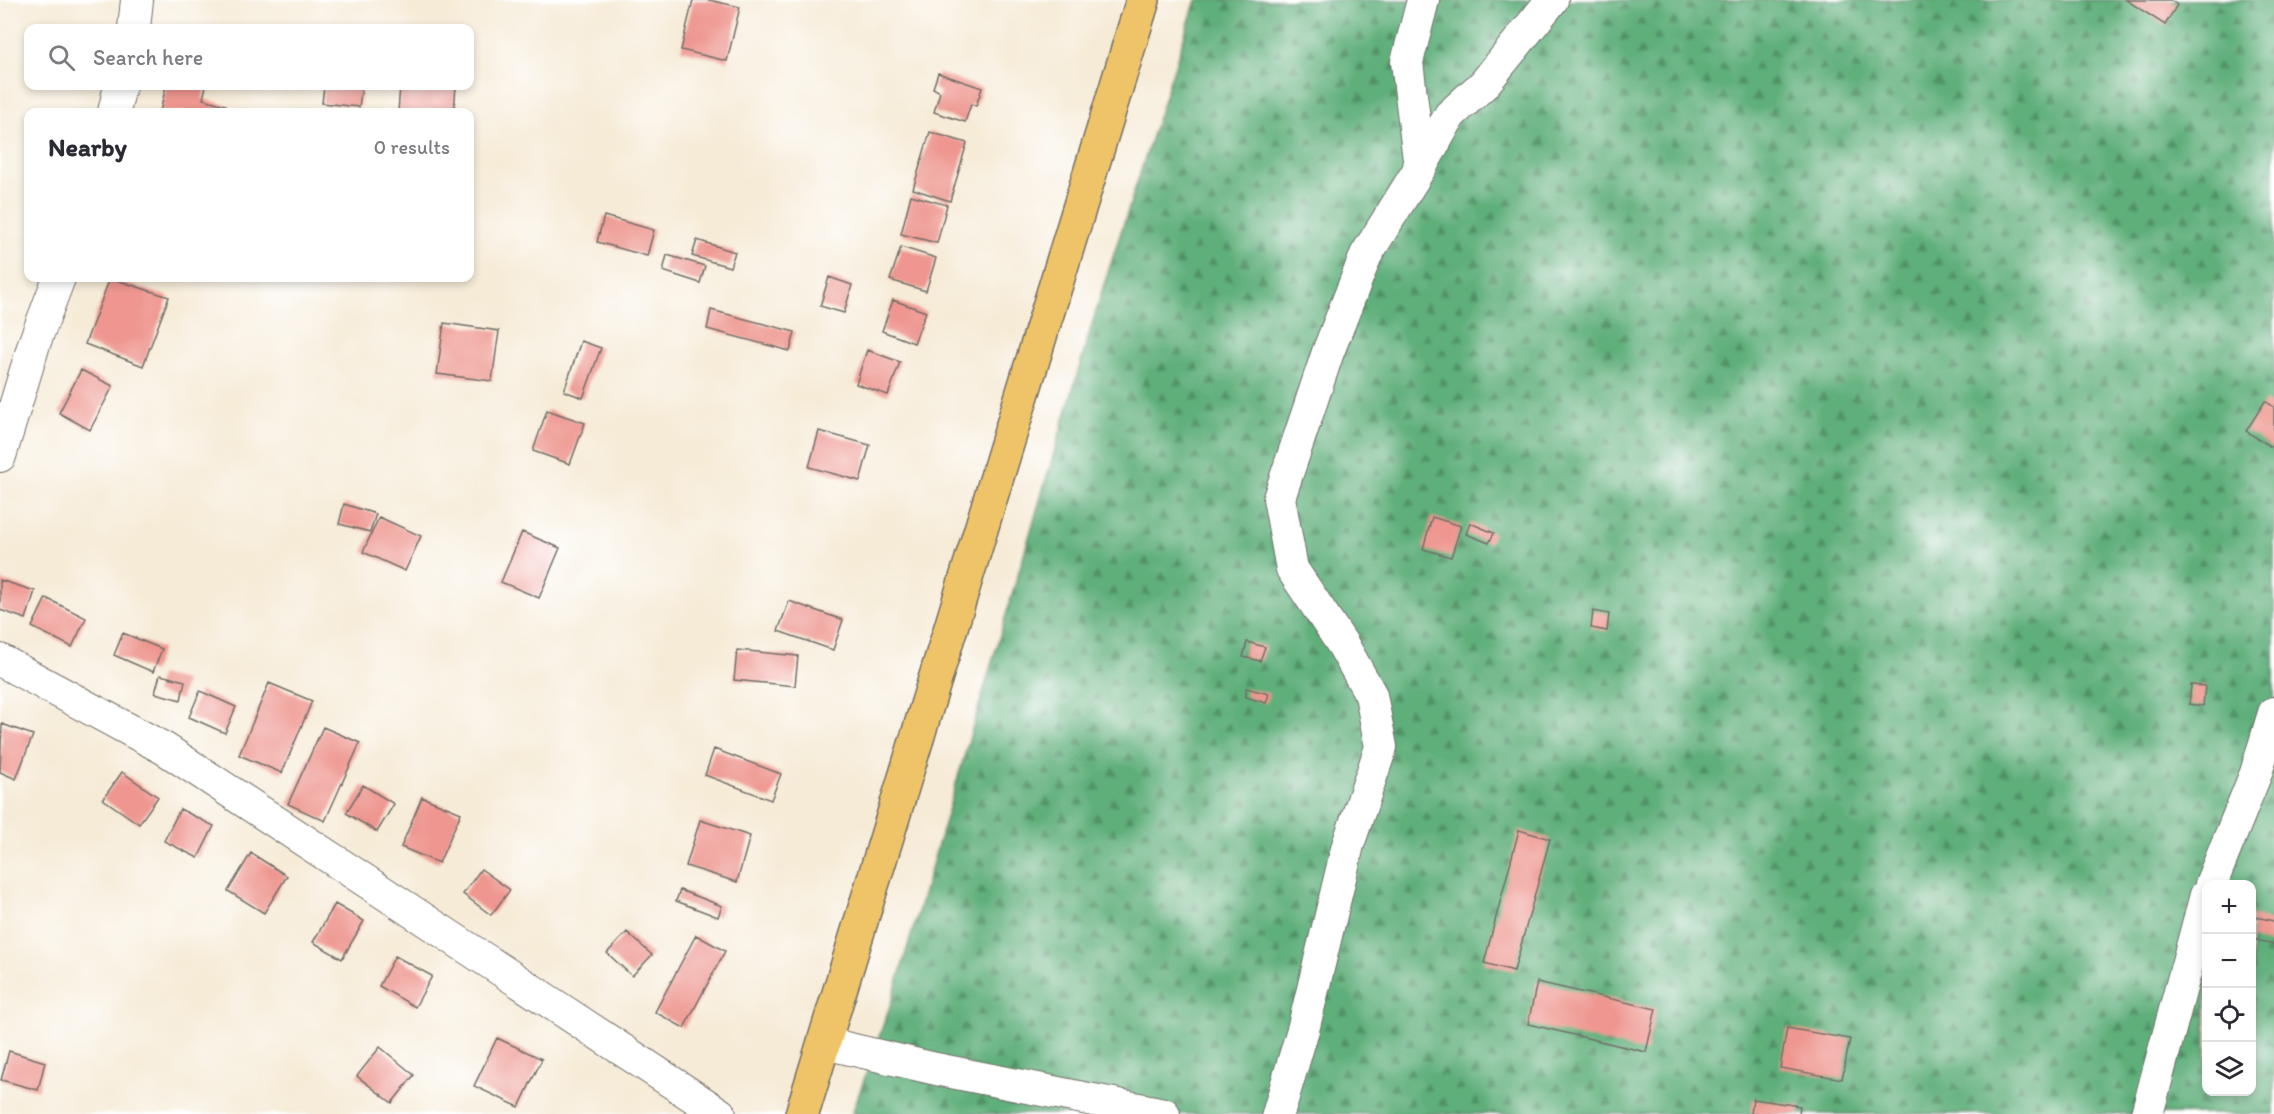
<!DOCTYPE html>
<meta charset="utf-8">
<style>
:root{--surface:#fff;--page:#f7f7f7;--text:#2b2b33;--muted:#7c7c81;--line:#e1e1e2}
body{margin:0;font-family:Itim,sans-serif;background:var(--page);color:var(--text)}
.controls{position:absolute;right:18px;bottom:18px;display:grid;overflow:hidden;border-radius:12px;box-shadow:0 3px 9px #0003}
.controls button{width:54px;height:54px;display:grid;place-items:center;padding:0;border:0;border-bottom:2px solid var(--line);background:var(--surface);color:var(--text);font:30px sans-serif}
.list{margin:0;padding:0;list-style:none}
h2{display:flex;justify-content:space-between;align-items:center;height:78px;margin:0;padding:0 24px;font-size:26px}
h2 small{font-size:20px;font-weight:400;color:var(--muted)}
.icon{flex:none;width:33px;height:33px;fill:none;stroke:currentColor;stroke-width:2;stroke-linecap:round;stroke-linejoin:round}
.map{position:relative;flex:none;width:2274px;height:1114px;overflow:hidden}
.search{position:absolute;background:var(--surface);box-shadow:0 3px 9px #0003;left:24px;top:24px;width:450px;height:66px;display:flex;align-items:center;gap:15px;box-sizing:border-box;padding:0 21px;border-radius:12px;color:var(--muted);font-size:22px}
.panel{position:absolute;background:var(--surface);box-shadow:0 3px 9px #0003;left:24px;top:108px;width:450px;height:174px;border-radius:12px}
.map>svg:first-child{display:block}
.forest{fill:url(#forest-firs);stroke:#456d52;stroke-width:1.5;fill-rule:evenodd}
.building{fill:#ee968f}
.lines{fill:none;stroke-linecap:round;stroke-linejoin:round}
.street-casing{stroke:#726e67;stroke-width:34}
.primary-casing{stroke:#726e67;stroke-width:36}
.street{stroke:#fff;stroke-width:32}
.primary{stroke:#efc469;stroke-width:33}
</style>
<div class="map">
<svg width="2274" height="1114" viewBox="0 0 2274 1114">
<defs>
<pattern id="forest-firs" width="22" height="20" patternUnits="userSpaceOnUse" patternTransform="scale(1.5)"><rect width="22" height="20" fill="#5faf7a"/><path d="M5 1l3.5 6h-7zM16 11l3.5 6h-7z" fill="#4f8f64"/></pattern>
</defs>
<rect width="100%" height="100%" fill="#fff"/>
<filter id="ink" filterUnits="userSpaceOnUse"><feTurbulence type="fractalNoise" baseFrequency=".0167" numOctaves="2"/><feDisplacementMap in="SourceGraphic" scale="12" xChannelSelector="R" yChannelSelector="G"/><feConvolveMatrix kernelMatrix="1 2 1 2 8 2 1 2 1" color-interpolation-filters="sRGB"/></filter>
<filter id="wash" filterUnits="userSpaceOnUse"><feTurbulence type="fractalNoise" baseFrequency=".008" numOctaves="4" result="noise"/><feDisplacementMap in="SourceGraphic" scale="24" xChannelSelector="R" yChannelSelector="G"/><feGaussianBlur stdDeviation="1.35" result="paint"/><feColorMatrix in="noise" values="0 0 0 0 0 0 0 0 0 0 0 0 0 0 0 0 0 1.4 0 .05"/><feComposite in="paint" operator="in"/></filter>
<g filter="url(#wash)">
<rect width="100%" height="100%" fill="#f6ebd7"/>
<path class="forest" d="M1196,0H2274V1114H852L892,1000L1101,294ZM2206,884H2252V1092H2206Z"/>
<g id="blocks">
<path class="building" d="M693,0H709L740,7L727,61L681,50Z
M2126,0H2170L2177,5L2165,25Z
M938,73L982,88L976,106L971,104L965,122L934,112L940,92L933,88Z
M166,86H206L203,99L226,105L224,112H160Z
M324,86H362L359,107L322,103Z
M400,86H456L454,112H398Z
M930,132L967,143L950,201L913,189Z
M911,195L947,205L937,243L901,234Z
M604,216L654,230L647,256L597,242Z
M697,240L735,252L730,267L692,256Z
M901,247L936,258L926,291L890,280Z
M667,255L705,266L700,283L663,271Z
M829,277L852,285L844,313L820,306Z
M110,278L169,297L143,366L85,344Z
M893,300L926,312L914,343L882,331Z
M711,310L795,332L790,351L707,329Z
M444,323L499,331L492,381L437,374Z
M581,341L601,348L583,398L564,391Z
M867,350L900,362L888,395L856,384Z
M81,370L113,386L90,430L59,413Z
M2265,401L2274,407V449L2246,431Z
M547,410L585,423L570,464L533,451Z
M819,431L870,445L860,481L809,467Z
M344,504L376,514L370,532L339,524Z
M379,517L421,536L405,571L363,552Z
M1432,517L1461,526L1451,557L1423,549Z
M1470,523L1494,533L1489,543L1466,534Z
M522,532L560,548L539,598L501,582Z
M0,580L35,591L26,619L0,610Z
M46,598L86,618L72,647L32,627Z
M789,601L843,620L833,650L778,631Z
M1593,611L1609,614L1607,631L1591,628Z
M123,633L162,649L153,672L114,655Z
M1247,642L1265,647L1260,661L1243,657Z
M737,650L798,656L795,686L734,680Z
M160,675L185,681L181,700L155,693Z
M269,683L312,701L282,773L239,755Z
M2191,685L2205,686L2203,706L2189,704Z
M1246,688L1269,694L1266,703L1246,697Z
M200,691L236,707L225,733L189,717Z
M2,724L33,735L16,779L0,772Z
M323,727L360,743L325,821L288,804Z
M714,749L781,774L771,800L705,775Z
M122,772L158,797L139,824L103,799Z
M363,785L394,804L377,832L346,813Z
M422,797L461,813L439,863L401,847Z
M180,809L214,826L198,858L164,841Z
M700,820L750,836L737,882L686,866Z
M1519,830L1550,839L1514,971L1484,963Z
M251,853L287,876L264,913L228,891Z
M481,869L510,890L491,915L463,894Z
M680,890L722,906L718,917L676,901Z
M335,904L364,921L342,959L313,942Z
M2252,916L2274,921V944L2252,939Z
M627,932L652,955L632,976L607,953Z
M696,935L725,951L684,1028L655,1012Z
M395,956L432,976L415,1007L379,986Z
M1537,982L1656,1009L1646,1052L1528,1024Z
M1787,1028L1850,1039L1842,1079L1780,1068Z
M497,1038L542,1059L519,1107L474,1086Z
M380,1047L414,1075L392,1103L357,1076Z
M9,1051L45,1062L38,1090L1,1080Z
M1753,1099L1800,1106L1799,1114H1751Z"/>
</g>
</g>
<g filter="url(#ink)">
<use href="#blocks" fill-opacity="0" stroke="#726e67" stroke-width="1.5"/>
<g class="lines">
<defs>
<path id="street" d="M134,28L137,0
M114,112L120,86
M1420,168L1450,115L1484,84L1552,0
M0,456L34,344L59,278
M0,660L165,749L720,1114
M2211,884L2256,773L2274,713
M824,1043L936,1069L1164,1114
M1278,1114L1304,1026L1348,845L1381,747L1371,695L1343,645L1292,569L1279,498L1328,352L1366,255L1420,168L1407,62L1423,0
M2147,1114L2206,895"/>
<path id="primary" d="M802,1114L1143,0"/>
</defs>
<use href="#street" class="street-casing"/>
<use href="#primary" class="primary-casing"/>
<use href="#street" class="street"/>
<use href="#primary" class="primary"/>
</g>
</g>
</svg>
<div class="controls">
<button>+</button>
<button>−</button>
<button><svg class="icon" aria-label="locate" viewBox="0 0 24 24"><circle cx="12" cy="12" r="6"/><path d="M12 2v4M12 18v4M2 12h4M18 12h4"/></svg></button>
<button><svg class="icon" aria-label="layers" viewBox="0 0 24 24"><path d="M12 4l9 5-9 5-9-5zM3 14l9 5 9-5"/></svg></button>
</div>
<div class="search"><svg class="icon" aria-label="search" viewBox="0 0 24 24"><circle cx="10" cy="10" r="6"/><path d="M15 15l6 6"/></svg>Search here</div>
<section class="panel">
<h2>Nearby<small>0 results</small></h2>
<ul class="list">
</ul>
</section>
</div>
